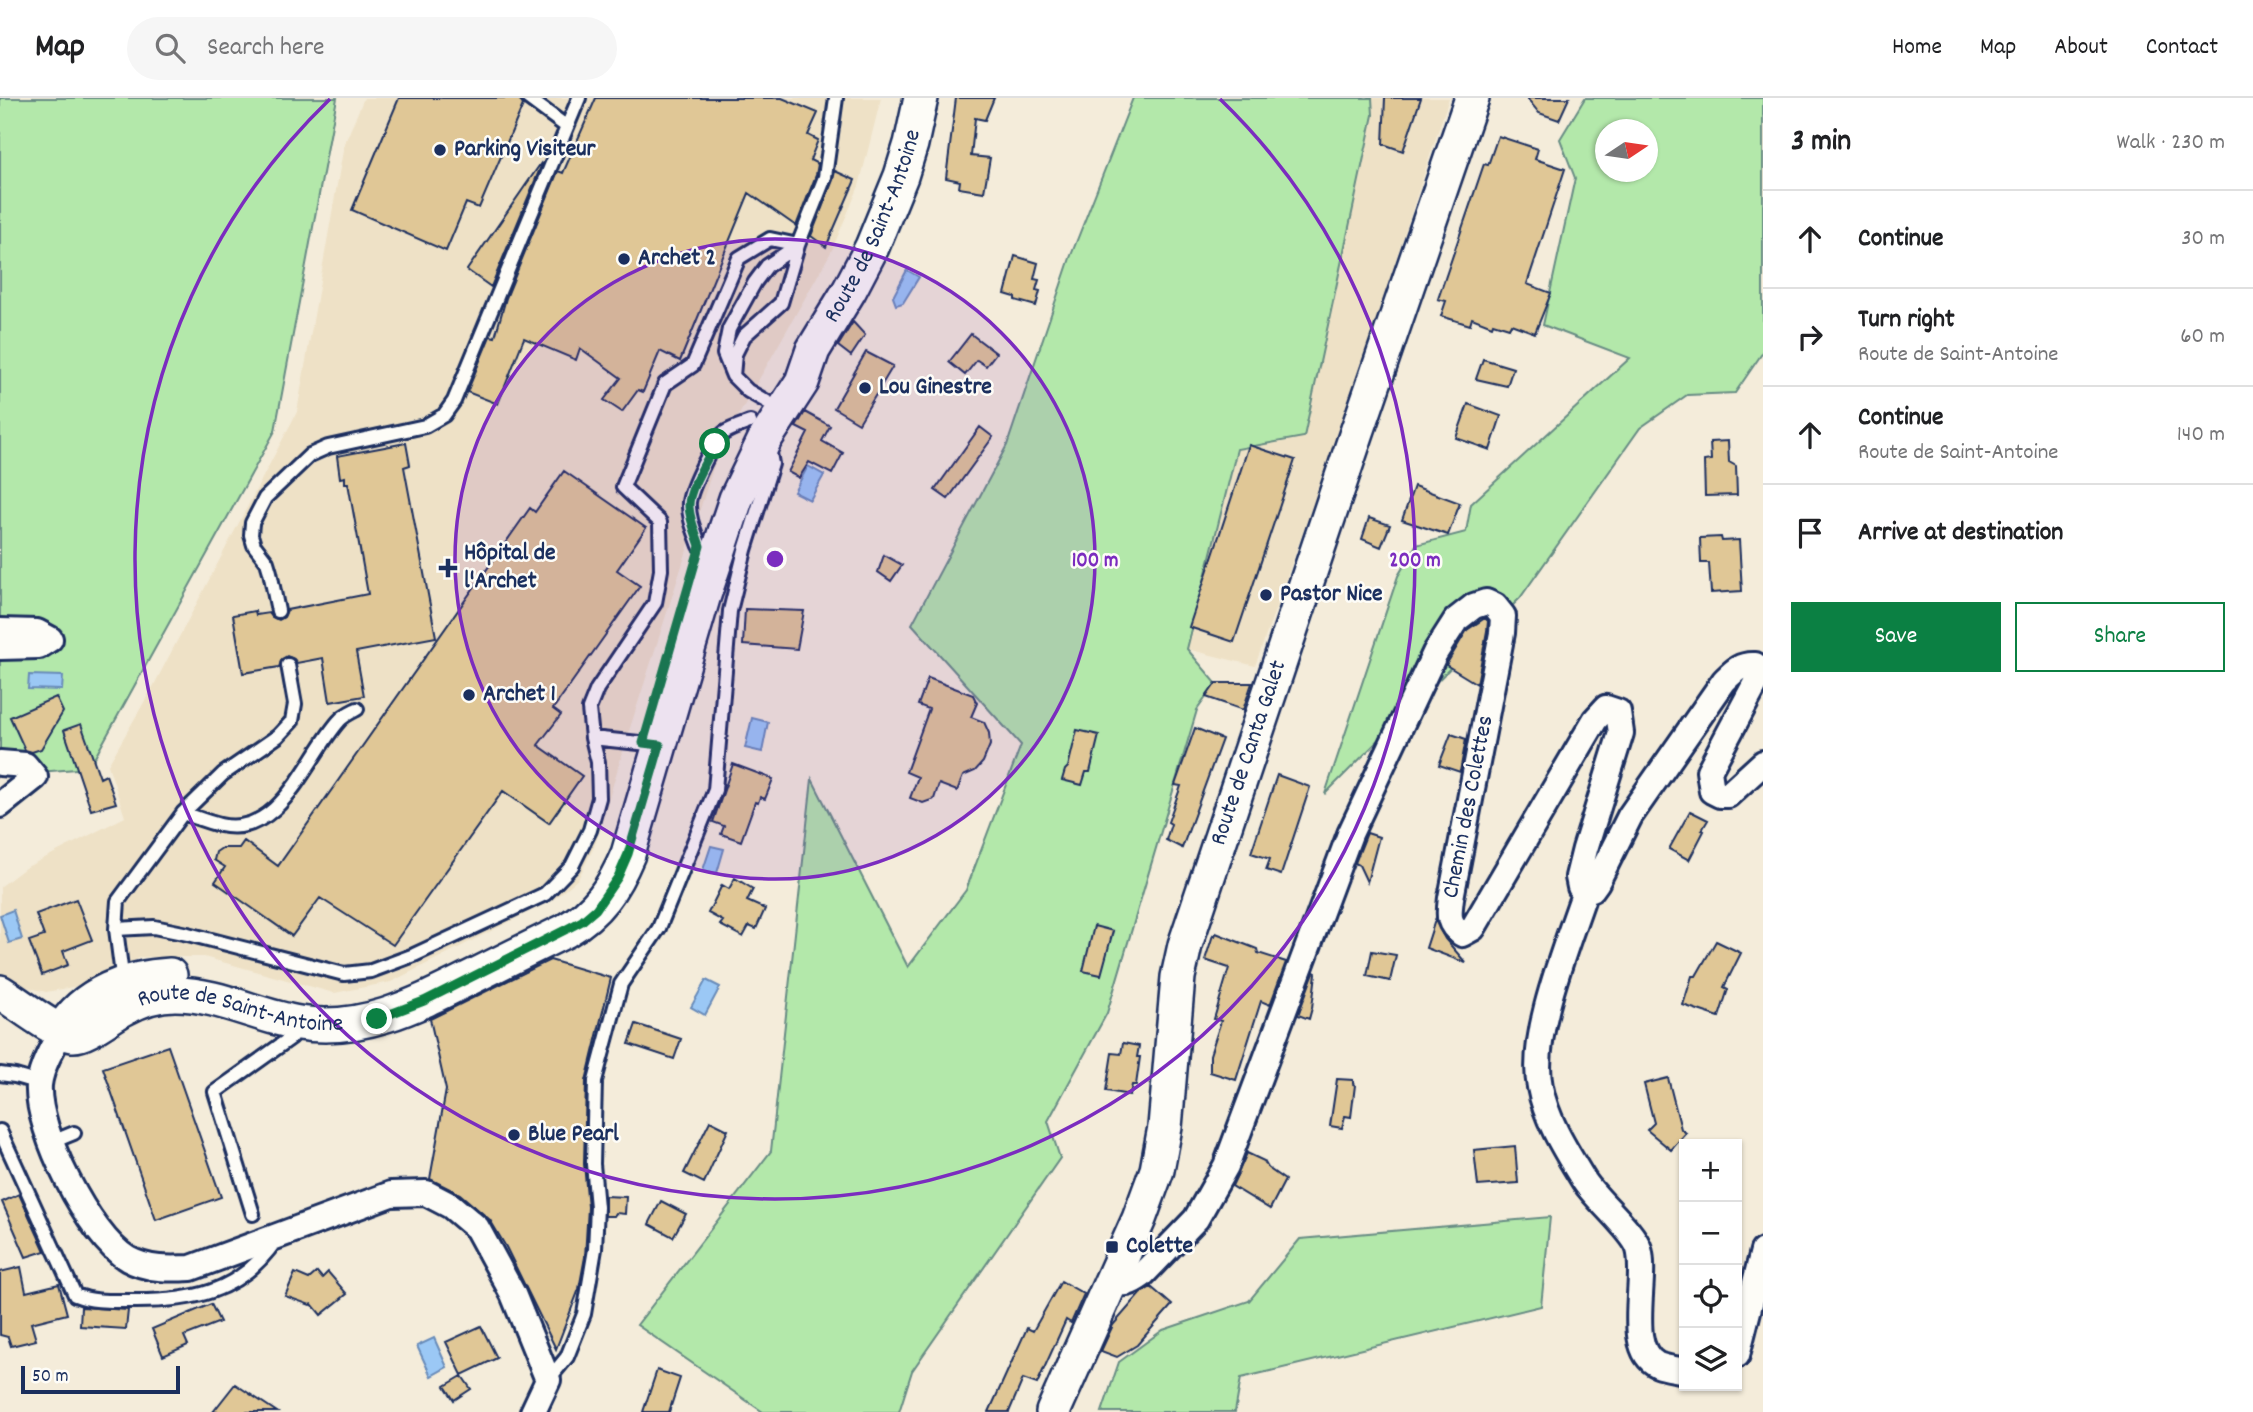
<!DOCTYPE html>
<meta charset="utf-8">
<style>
:root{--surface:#fff;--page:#f6f6f6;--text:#202124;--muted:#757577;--line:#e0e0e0;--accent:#0b8043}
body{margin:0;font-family:Dekko,sans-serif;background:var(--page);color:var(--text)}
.controls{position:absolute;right:21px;bottom:21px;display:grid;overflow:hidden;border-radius:0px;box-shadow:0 2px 5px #0004}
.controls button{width:63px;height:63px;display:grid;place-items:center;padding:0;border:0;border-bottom:2px solid var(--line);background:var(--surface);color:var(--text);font:35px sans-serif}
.compass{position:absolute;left:1595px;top:21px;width:63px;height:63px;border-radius:50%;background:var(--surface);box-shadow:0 2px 5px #0004;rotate:77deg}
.scale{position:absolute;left:21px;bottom:18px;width:159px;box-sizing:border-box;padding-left:7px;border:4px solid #1b2f5e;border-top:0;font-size:19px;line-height:24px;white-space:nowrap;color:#1b2f5e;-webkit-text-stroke:5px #fdfcf7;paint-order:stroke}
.stop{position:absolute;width:21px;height:21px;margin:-16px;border:5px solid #0b8043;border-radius:50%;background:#fff}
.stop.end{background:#0b8043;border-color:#fff;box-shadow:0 2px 7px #0008}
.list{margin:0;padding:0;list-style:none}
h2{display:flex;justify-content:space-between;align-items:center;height:91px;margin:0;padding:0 28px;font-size:30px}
h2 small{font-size:23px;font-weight:400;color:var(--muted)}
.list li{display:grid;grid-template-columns:46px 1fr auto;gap:21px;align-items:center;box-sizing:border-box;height:98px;padding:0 28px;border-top:2px solid var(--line)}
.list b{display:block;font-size:26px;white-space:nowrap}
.list p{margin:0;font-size:23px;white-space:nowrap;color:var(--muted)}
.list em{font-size:23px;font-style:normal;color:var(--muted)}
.actions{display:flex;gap:14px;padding:21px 28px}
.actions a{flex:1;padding:16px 0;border:2px solid var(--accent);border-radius:0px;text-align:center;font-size:24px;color:var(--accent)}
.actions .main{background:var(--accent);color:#fff}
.icon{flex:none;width:38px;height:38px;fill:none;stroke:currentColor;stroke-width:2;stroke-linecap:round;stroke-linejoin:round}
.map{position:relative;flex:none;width:1763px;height:1314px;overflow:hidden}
header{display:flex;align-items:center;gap:42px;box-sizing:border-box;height:98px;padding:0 35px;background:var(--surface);border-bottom:2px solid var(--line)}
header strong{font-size:33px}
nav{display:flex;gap:38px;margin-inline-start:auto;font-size:24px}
.search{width:490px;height:63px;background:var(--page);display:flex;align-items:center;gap:18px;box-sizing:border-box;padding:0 24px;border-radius:38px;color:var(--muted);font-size:26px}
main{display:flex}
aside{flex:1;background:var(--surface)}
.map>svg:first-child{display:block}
.built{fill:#eee1c6}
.green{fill:#b3e8aa;stroke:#678c84;stroke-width:2;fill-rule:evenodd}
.water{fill:#9bc8f5;stroke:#688bb9;stroke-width:2}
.building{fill:#e0c796;stroke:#1b2f5e;stroke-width:2}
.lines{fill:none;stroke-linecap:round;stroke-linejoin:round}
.lane-casing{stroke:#1b2f5e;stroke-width:18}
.street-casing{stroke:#1b2f5e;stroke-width:30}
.secondary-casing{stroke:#1b2f5e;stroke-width:38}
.lane{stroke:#fdfcf7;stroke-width:12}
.street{stroke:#fdfcf7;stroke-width:24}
.secondary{stroke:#fdfcf7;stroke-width:33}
.route{stroke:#0b8043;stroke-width:9}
.ring{fill:none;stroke:#7b2cbf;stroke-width:3.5}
.poi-dot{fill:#1b2f5e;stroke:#fdfcf7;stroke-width:2.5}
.labels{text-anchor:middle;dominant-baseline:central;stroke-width:5;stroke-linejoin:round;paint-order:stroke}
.poi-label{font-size:24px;font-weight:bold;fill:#1b2f5e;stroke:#fdfcf7;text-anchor:start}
.street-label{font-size:24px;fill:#1b2f5e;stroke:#fdfcf7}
.centre{fill:#7b2cbf;stroke:#fdfcf7;stroke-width:3.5}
.ring-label{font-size:21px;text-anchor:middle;font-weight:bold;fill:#7b2cbf;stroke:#fdfcf7;stroke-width:5;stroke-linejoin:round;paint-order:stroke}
</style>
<header>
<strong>Map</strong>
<div class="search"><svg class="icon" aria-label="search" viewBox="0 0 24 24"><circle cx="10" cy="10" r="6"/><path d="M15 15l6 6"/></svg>Search here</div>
<nav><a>Home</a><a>Map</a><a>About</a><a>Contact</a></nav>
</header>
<main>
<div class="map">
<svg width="1763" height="1314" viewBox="0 0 1763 1314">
<rect width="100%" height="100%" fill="#f4ecda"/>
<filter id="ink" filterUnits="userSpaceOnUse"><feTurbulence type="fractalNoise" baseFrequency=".0143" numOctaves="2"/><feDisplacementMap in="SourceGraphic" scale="14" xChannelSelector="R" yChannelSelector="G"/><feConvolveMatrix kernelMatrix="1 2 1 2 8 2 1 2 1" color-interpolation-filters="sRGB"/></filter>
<g filter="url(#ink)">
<path class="built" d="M364,0H881L859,88L831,154L719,352L629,633L595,747L578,781L554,801L391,884L334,895L204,859H141L94,885L46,894L14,886L0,877V789L25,770L125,719L108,667L154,587L297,314L344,47Z
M1372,0H1449L1347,311L1255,568L1187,551L1238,351L1304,339L1373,17Z"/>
<path class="green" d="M0,0H337L275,333L89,670L0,677Z
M1133,0H1372L1373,17L1304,339L1237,351L1187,551L1216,585L1197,612L1107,915L1048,1023L1060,1060L912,1273L899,1314H763L637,1227L771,1053L812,681L908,869L966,792L1021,647L912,526L1007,347L1070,160Z
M1585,0H1763V254L1735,295L1687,297L1640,330L1520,500L1325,696L1398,478L1416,447L1466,434L1471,406L1630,260L1543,227L1575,80L1560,41ZM1605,32H1647V74H1605Z
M1550,1119L1541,1208L1241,1280L1235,1314H1102L1119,1264L1163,1232L1249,1203L1300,1141Z"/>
<path class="water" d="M907,172L919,179L903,205L896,207L893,199Z
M808,368L824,377L810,402L794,394Z
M29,577L63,578L62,592L28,591Z
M752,620L768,624L762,654L745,650Z
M711,748L724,751L717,775L703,772Z
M13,812L22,841L9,845L0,817Z
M706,882L720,889L705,917L691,909Z
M434,1240L447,1269L431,1278L417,1248Z"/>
<path class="building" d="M399,0H519L523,7L479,110L466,105L446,153L352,112Z
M596,0H782L818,15L808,37L818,42L810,62L818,66L816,77L796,128L749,95L680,263L660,253L643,294L638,292L622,314L604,302L621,280L580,250L576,262L524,240L498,306L467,294L490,238L495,239L506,200L558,73L563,75Z
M956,0H994L985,22L975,20L971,58L990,60L984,94L959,90L960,83L946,80Z
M1385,0H1421L1403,53L1383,46Z
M1527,0H1569L1559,22L1539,15Z
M1498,38L1538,51L1535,61L1565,71L1527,186L1551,195L1535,235L1511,226L1509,230L1493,225L1492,228L1472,220L1470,227L1441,218L1446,203L1438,201L1484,66L1488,67Z
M541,65L542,66L491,189L467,172Z
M835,73L855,82L826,149L811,138L833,82Z
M1015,158L1038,165L1034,181L1039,182L1036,192L1040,193L1036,208L1015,202V199L1005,196Z
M853,224L865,237L851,258L838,248Z
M971,236L996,255L986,268L977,262L965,277L949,264Z
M866,254L893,268L859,325L834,310Z
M1483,261L1513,270L1507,288L1476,281Z
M1468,306L1501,318L1490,352L1456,340Z
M805,314L830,328L822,343L843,355L832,376L809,364L799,380L788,374L808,335L796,329Z
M980,329L993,339L948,401L935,392Z
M1728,343L1729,364L1736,368L1737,397L1705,398L1704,363L1711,362L1710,344Z
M406,345L410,367L404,369L436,539L356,554L364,598L330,604L323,560L297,565L294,561L287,558L282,561L279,569L243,575L233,517L255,513L256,517L269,515L272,519L279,522L284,519L287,512L368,496L348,385H345V379L340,380L337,358Z
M1249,347L1295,362L1234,544L1189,529Z
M564,373L646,430L617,472L640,488L553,611L561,617L538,647L582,678L549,725L503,693L393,847L320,800L292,838L215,784L225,769L214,762L216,754L222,750H239L244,743L278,768L530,410L535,414Z
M1414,388L1460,405L1448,437L1402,422Z
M1369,420L1390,427L1381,449L1362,441Z
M1721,439L1722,443L1739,442L1742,493L1711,495L1709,465H1701L1700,440Z
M884,457L902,467L891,483L878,474Z
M745,511L804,513L797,551L743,547Z
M1485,520L1488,523L1487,533L1477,586L1446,567L1467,532Z
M928,580L973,597L977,605L971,619L984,624L989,635L990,647L983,664L975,673L963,678L957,693L939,686L934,701L923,705L910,700L918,679L906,674L929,611L918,607Z
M1216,585H1252L1243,612L1206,599Z
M56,599L63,614L41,651L32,654L25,652L10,619Z
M81,626L100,680L106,677L116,705L91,712L64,632Z
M1195,630L1222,641L1182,750L1166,742L1171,726L1168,724L1181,688L1175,687Z
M1077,632L1099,637L1090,674H1086L1082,687L1062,682L1065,672L1068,669Z
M1451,636L1466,641L1460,674L1439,667Z
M733,666L773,681L765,701L760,699L758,705L755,704L741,743L721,736L724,728L713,724Z
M1277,677L1310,689L1281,777L1266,772L1270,761L1251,755Z
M1690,713L1708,722L1702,732L1704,733L1689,762L1669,751Z
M1367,735L1379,739L1367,784L1359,767L1355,765Z
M735,780L753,791L747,803L765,811L756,831L749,828L743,839L720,827L723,823L708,815L722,787L729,791Z
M76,801L92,842L63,853L68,867L42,877L29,843L44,838L36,816Z
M1435,822L1445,841L1466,865L1426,850Z
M1094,828L1113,833L1101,877L1083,873Z
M1216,835L1257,851L1258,855L1286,864L1270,907L1261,903L1236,982L1210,974V957L1221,923L1214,921L1229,870L1205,862L1213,837L1215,838Z
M1716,843L1741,855L1724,889L1728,891L1719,919L1683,907L1692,878H1696Z
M1372,853L1396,857L1390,883L1367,878Z
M550,862L611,880L586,983L584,1066L588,1109L585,1159L579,1191L556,1251L506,1149L490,1122L460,1096L430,1081L446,992L430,921Z
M1314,874L1316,875L1312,910L1309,921L1298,917Z
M636,926L681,941L674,961L629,946Z
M1123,945L1139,948L1137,959H1140L1136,987H1132L1130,997L1106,993L1112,955L1121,956Z
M168,948L221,1099L156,1122L103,970Z
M1668,980L1681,1031L1686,1035L1671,1052L1647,1032L1654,1025L1644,986Z
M1337,981L1353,982V986L1355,987L1351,1019L1345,1018L1342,1030L1330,1028Z
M710,1023L728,1032L704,1085L684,1075Z
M1515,1048L1518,1085L1478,1088L1474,1052Z
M1247,1055L1264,1063L1268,1070L1285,1082L1270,1111L1232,1088Z
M19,1096L45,1153L26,1159L2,1104Z
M605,1098L626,1099L625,1116L616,1115L614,1118H605Z
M661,1103L686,1116L673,1139L649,1126Z
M21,1169L26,1194L59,1186L67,1216L31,1225L36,1242L11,1248L8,1239L0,1237V1174Z
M317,1174L322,1180L328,1174L347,1196L321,1217L312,1206L310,1207L285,1198L295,1175L309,1181Z
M1061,1183L1084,1196L1072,1223L1071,1225L1066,1222L1037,1286L1023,1281L1009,1314H989L1027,1230L1033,1233Z
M1151,1189L1172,1207L1137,1247L1117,1259L1101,1253L1113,1227L1140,1196Z
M211,1206L220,1224L184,1238L188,1247L163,1258L152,1231Z
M81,1209L128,1212L126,1231L80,1228Z
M481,1228L497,1260L462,1277L446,1244Z
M657,1272L680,1280L669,1314H643Z
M462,1278L471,1291L454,1302L445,1288Z
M235,1286L277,1314H213Z"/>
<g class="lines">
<defs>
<path id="lane" d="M567,29L579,0
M733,278L735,256L744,238L781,205L798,147L825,79L836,0
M783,313L748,293L733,278L724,256L729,231L755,184L767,168L798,147
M700,448C695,434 688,419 689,404C691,390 713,343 724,335C732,330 742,327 750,324
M278,513L270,474L267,464L254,447L251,437L252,425L265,400L310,357L328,349L425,328L444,317L454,303L567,29L528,0
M592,640L658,647
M183,715C195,719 207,724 220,727C280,741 307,659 339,623C344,617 351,614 357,611
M116,831L154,829L188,836L344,876L371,873L414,857L545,796L572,768L590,732L599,700L598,664L592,640L589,611L597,591L655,505L661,472L660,424L623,389L665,286L693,267L739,160L770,141L798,147
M123,885L116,831L118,803L183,715L223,676L278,638L292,623L295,606L288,567
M0,976L15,978L39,985
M0,1033L75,1197C93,1204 110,1203 129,1203C190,1204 239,1196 276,1142
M52,1044L74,1035
M253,1116L215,994L292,939L296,928
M548,1282L567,1259L584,1216L595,1151L597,1109L593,1066L595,983L621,886L659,830L715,692L730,513L745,452L772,366L769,350"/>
<path id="street" d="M0,533L37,534L50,541L39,548L0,549
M0,665L25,667L35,679L0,707
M1585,793C1568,844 1529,937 1540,989C1546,1022 1566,1053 1583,1081C1594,1100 1634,1133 1639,1151C1648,1182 1624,1251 1658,1267C1666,1270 1676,1271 1684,1273
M62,932C53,948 41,969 39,987C36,1032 89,1138 128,1161C148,1172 170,1171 191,1170L391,1096L426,1095L451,1108L477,1130L513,1196L548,1282L533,1314
M1112,1182C1125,1188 1131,1185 1142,1177L1196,1121L1226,1068L1350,736L1435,555L1456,522L1474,508L1486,504L1495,508L1503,518L1502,535L1451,800C1449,817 1447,825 1462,836L1473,830L1595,622L1606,610L1618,614L1621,635L1585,751L1578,779L1580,789L1585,793L1592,791L1597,784L1630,718L1724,583C1734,573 1740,566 1755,567L1759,573L1758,581L1709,673L1712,693L1720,697H1728L1763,665
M1737,1257L1763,1153"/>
<g id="secondary">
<path id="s1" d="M0,894C18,905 55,935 73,937C86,938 112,916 125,910C140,902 158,896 175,896C218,896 257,918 299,925C362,935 416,907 470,880C502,864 534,848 565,833C598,814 614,789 628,756L703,500L736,401L765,341L802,284L813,252L849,193L872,149L901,78L911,46L921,0"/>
<path d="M62,932C83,895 129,879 170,877"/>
<path id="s2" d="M1053,1314L1139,1121L1157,1072L1165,1029L1178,879L1185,847L1356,337L1472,0"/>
</g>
</defs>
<use href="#lane" class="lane-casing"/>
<use href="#street" class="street-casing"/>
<use href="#secondary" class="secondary-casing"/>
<use href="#lane" class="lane"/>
<use href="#street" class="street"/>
<use href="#secondary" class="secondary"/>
</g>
</g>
<g class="lines" filter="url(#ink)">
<path class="route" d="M377,921L424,903L565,832L582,823L596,811L618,779L628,756L660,647L643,645L700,448C696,435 690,423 689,409C688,391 707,363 715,346"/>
</g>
<circle cx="775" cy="461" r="320" fill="#7b2cbf" fill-opacity=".12"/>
<g class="ring">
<circle cx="775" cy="461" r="320"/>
<path d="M1220 1A640 640 0 1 1 330 1"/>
</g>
<g class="poi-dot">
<circle cx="440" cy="52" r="7"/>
<circle cx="624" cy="161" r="7"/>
<circle cx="865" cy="290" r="7"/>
<path d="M444.5 459.5h7v7h7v7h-7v7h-7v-7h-7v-7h7z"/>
<circle cx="1266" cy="497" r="7"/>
<circle cx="469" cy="597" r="7"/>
<circle cx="514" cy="1037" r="7"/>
<rect x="1105" y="1142" width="14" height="14" rx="3.5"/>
</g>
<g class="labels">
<g class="poi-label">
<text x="454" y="52">Parking Visiteur</text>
<text x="638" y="161">Archet 2</text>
<text x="879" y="290">Lou Ginestre</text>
<text x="464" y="456">Hôpital de<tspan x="464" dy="28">l'Archet</tspan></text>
<text x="1280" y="497">Pastor Nice</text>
<text x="483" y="597">Archet 1</text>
<text x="528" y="1037">Blue Pearl</text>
<text x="1126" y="1149">Colette</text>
</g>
<g class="street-label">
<text stroke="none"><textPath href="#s1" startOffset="1390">Route de Saint-Antoine</textPath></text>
<text stroke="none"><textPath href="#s2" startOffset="693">Route de Canta Galet</textPath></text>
<text transform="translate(1469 709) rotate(-79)">Chemin des Colettes</text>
<text stroke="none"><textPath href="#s1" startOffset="264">Route de Saint-Antoine</textPath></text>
</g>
</g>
<circle cx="775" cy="461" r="10" class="centre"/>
<g class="ring-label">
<text x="1095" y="468">100 m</text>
<text x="1415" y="468">200 m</text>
</g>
</svg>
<div class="controls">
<button>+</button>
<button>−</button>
<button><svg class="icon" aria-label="locate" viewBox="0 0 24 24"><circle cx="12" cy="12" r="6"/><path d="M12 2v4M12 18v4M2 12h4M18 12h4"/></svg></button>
<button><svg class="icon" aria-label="layers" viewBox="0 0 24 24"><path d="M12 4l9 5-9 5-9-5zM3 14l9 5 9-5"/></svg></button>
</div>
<svg class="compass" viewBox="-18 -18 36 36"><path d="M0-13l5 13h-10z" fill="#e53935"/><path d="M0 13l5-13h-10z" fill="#757577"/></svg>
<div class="scale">50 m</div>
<div class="stop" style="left:715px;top:346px"></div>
<div class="stop end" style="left:377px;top:921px"></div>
</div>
<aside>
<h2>3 min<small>Walk · 230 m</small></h2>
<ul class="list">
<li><svg class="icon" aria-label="ahead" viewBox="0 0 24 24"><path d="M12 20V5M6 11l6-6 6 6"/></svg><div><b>Continue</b></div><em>30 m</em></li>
<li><svg class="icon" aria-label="right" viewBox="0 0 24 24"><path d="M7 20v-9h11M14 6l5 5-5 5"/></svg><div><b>Turn right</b><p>Route de Saint-Antoine</p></div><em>60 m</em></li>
<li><svg class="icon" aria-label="ahead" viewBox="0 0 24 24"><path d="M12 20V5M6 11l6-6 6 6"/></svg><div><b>Continue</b><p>Route de Saint-Antoine</p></div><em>140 m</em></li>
<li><svg class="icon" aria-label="arrive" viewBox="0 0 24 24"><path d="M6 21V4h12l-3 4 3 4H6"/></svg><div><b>Arrive at destination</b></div></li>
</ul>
<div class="actions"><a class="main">Save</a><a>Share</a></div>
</aside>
</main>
